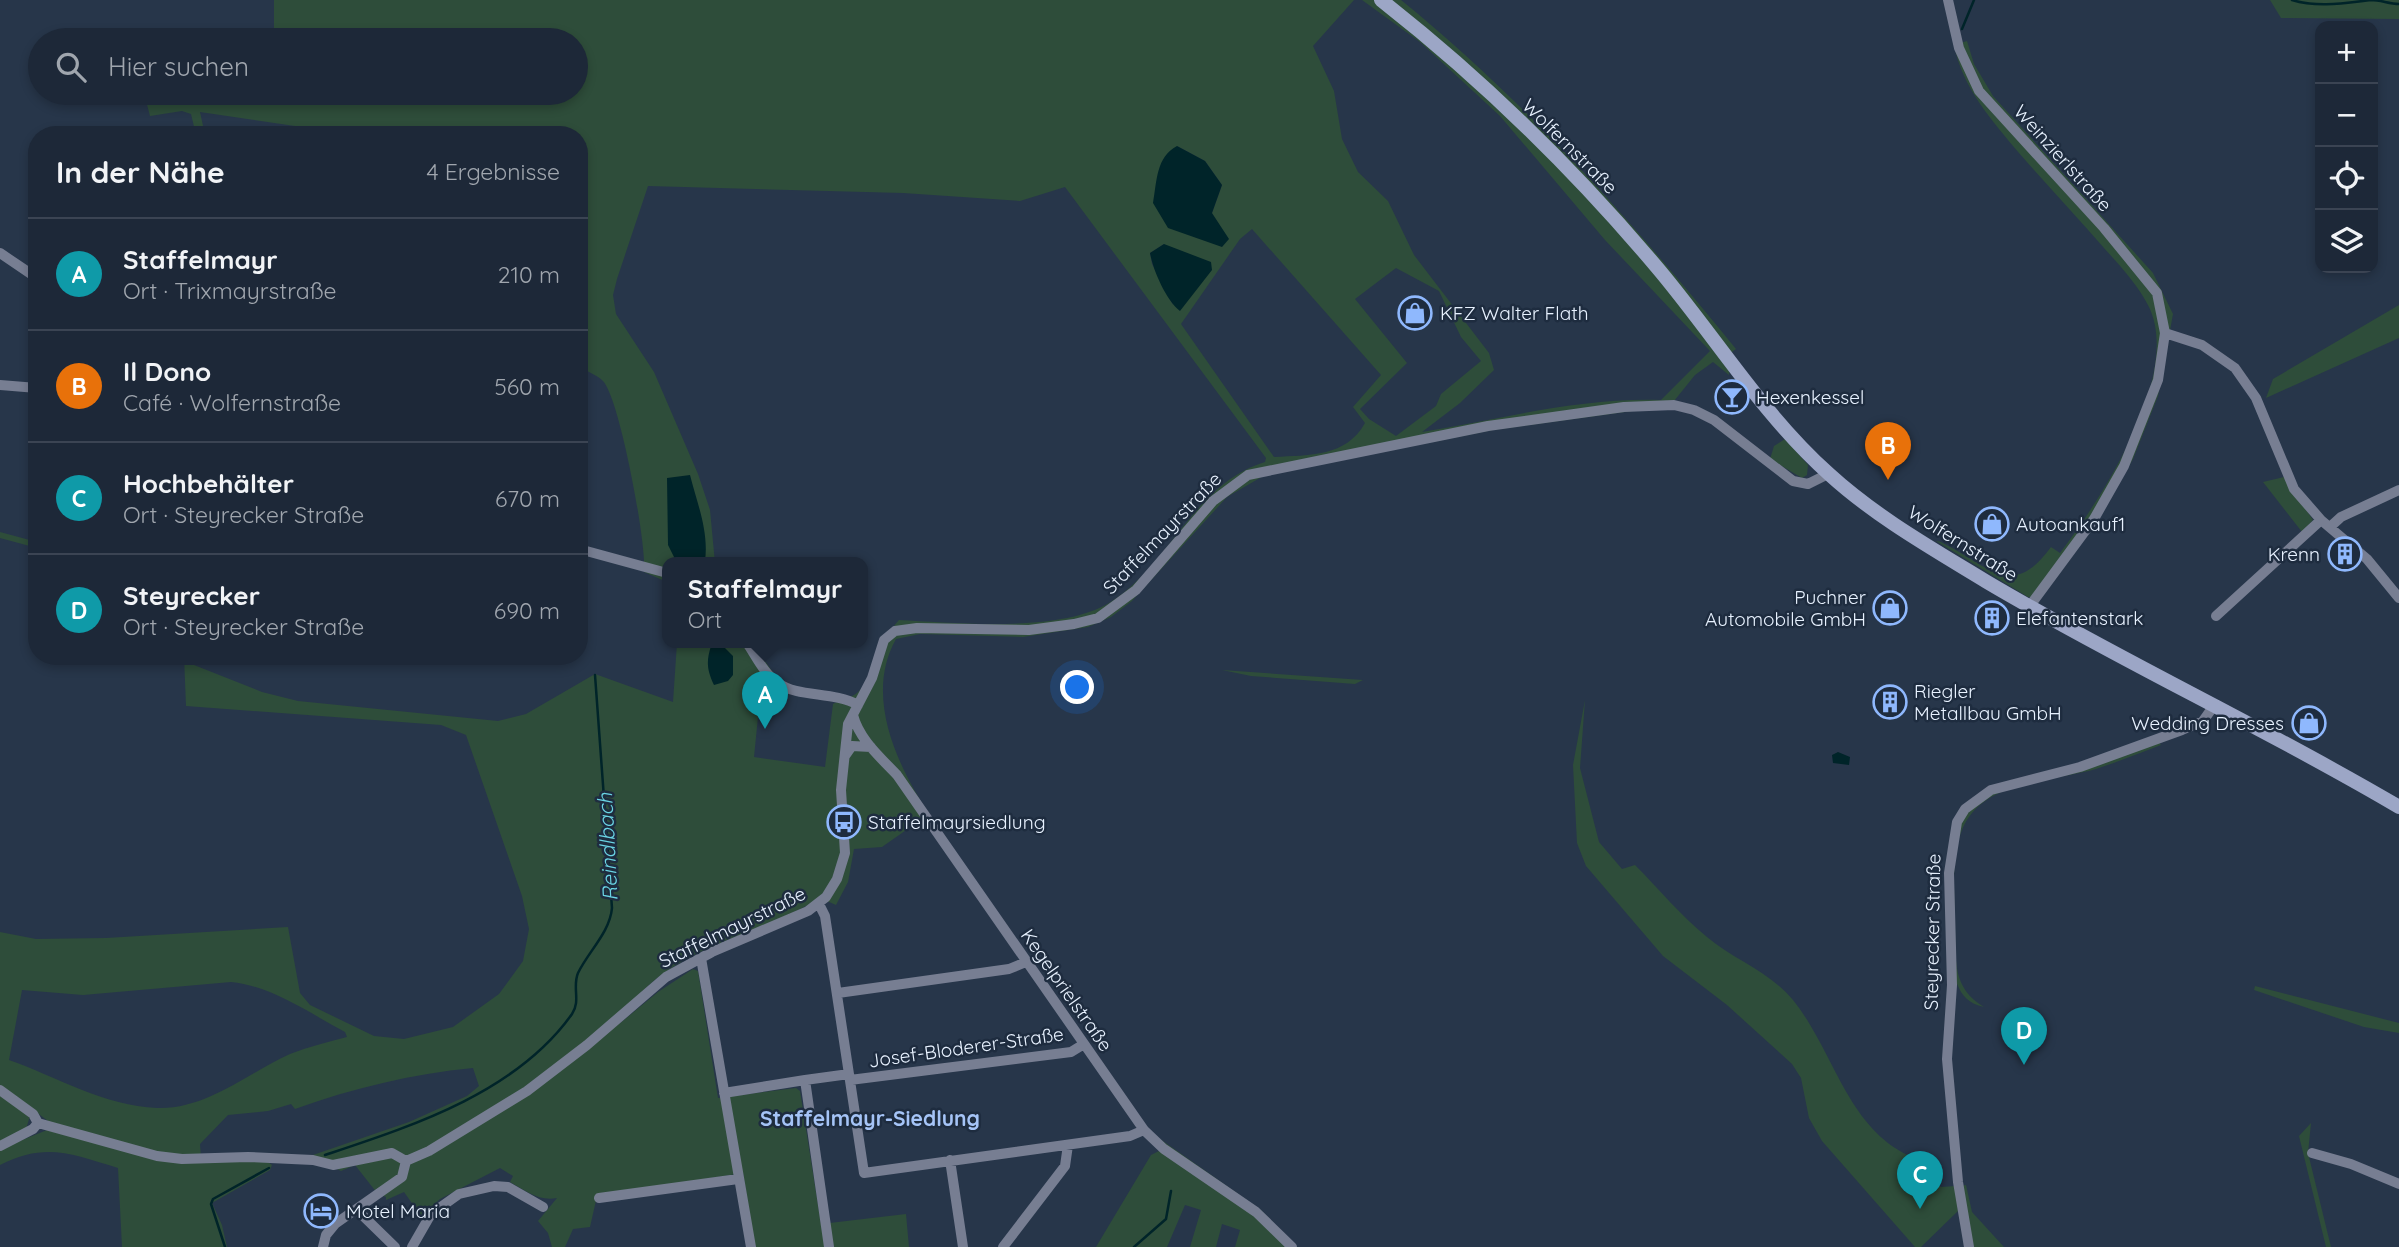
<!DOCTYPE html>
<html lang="de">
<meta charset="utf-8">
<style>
:root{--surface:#1d2838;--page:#253040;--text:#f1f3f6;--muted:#a0a6ae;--line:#3b4453;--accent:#d93025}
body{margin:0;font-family:Quicksand,sans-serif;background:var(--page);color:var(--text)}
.controls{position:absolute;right:21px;top:21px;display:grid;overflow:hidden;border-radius:14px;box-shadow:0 4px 10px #0003}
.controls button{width:63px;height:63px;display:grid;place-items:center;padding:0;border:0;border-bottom:2px solid var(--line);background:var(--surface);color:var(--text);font:35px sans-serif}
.you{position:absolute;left:1078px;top:688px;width:24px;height:24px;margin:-18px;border:5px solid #fff;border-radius:50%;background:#1a73e8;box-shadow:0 0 0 10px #1a73e833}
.badge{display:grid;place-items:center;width:46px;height:46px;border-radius:50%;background:var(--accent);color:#fff;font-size:23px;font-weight:700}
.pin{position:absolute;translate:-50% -58px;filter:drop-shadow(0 2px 4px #0008)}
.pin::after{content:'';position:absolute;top:37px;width:24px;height:21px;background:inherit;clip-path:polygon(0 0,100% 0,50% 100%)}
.popup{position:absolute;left:662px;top:557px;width:206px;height:91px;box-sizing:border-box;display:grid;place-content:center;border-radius:14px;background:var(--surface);filter:drop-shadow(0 2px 5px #0005);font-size:23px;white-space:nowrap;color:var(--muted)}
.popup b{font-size:26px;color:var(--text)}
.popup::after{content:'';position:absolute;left:50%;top:100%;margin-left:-14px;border:14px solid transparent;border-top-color:var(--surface)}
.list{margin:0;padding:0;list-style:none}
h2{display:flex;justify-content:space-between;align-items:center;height:91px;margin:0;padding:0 28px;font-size:30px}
h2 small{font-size:23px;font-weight:400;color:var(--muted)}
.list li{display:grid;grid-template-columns:46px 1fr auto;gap:21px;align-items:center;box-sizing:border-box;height:112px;padding:0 28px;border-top:2px solid var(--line)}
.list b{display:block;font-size:26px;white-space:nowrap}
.list p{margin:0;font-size:23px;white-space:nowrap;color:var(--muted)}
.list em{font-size:23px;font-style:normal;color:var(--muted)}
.icon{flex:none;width:38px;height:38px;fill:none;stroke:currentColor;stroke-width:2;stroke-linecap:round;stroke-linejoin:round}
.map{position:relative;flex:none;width:2399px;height:1247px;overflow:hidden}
.search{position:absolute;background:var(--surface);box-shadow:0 4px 10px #0003;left:28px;top:28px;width:560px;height:77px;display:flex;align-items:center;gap:18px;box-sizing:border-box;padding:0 24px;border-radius:38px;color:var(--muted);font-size:26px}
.panel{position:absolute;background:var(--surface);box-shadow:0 4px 10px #0003;left:28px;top:126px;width:560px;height:539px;border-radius:28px}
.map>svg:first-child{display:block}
.green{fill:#2e4d3a;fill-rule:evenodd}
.water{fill:#002429}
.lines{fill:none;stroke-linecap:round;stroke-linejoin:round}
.stream{stroke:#002429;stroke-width:2.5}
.minor{stroke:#777e92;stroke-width:10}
.secondary{stroke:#9ca6c6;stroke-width:14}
.labels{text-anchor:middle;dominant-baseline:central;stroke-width:5;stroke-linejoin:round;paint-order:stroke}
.street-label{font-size:19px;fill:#e8f2ff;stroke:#1e2c3f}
.poi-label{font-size:19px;fill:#e8f2ff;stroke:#1e2c3f;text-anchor:start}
.water-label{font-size:21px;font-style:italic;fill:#6ad4e4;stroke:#1e2c3f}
.neighbourhood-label{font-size:21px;font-weight:bold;fill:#a5c4f7;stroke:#1e2c3f}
</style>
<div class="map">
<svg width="2399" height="1247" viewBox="0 0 2399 1247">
<rect width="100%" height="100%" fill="#27364a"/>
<path class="green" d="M274,0H1354L1313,46L1334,91L1342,139L1358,172L1388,201L1414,255L1489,353L1494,370L1460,403L1422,432C1500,419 1582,397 1661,400L1710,351L1605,240L1500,116L1420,42L1362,0H1401C1526,101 1634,224 1736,349L1732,352L1729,375L1713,362L1695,375L1674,401L1640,410L1493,430L1265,475L1227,497L1132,601L1111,617L1088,627L1023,637L920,634L896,639C864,696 897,765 929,814L882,847L854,849L848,882L836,905L820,898C754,939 657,948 619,1024L658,992L693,969L698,971L718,1098L796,1088L800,1091L821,1224L906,1214L909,1247H755L743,1173L597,1196L590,1227L573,1229L565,1247H552L548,1233L538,1221L557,1198C540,1202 524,1190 510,1182L513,1176L500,1168L440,1199L421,1216L404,1192L386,1200V1197L377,1193L355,1165L341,1171L310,1156L409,1122L467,1096L479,1086L473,1068C412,1074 353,1088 295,1109L291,1104L268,1111L228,1115L200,1144L201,1157H171L52,1124L36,1112L30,1116L26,1129L0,1143V932L36,939L106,938L288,927L300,993L310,1005L374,1036L404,1039L453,1027L499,994L523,961L529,929L522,896L466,735L441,725L186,706L184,656H194V665L262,692L298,701L498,721L526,714L595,674L673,702L677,643H752L775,675L762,677L754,757L825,767L833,704C840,700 852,698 858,692C877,676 879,640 899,620C956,623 1059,633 1109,603C1170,566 1193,484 1265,462L1266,458L1065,187L1020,201L903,193L648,186L617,279L613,295L616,314L654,372L698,474L710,510L715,563H667V582L644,572C647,545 620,399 603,381C597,375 586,371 579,367V135H356L200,112L205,135H196L191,114L182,111L150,116L144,93H576V40H274ZM1177,146L1205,161L1222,185L1212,213ZM1252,229L1381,375L1353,407L1365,423C1346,457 1310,455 1274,457L1181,324L1240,239ZM1164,244L1173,305L1152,264L1150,253ZM1396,268L1439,291L1461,337L1481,361L1441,394L1436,406L1396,436L1369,419L1360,409L1407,363L1355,299ZM231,982C272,986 309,1013 345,1032L347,1037C328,1042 308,1047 290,1054C248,1073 206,1110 157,1108C105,1106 57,1077 9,1060L22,990L83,995Z
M2270,0H2399V19L2281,18Z
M1967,41L1974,64L1993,96L2153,273L2173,314L2158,396L2133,459L2097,522L2040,597H2028L1936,541C1941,541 1948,546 1954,549C1995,573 2016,595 2051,547L2060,553C2101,499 2182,376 2149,307C2138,285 2121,267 2104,248C2076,216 2047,185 2019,153C1991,119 1963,89 1954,45Z
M2399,305V338L2266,398L2273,379Z
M1785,439L1808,465L1807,475L1802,478L1770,459L1774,446Z
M2284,477L2313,520L2302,532L2263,482Z
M0,532L37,542V548L0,538Z
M1222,670L1363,680L1355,684L1251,676Z
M1585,700L1580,768L1599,842L1622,869L1635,865C1659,889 1681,916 1707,937C1734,960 1769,971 1793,1000C1835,1052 1847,1130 1914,1158L1921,1155L1922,1172L1941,1187L1956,1186L1958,1211L1921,1247H1915L1822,1141L1809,1118L1801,1078L1792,1064L1727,1005L1663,956L1586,866L1577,843L1573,765Z
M2158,741L2161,745C2140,753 2118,762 2096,769C2057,780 2000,780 1972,813C1948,841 1955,894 1955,927C1956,961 1952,988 1984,1007C1954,1001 1953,971 1952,947C1949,893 1938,814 1998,789C2019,780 2044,779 2067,773C2098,766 2128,752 2158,741Z
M2255,986L2399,1023V1033L2364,1027L2254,990Z
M2311,1123L2308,1153L2331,1247H2326L2299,1136Z
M47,1130L138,1154L268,1162L272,1165L270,1170L212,1203L222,1225L227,1247H122L118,1168C71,1154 46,1142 0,1165V1149Z
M1160,1139L1261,1210L1297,1247H1235L1240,1230L1222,1224L1216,1247H1190L1201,1210L1185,1205L1167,1247H1096L1151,1155L1161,1150Z
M1966,1185L1972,1212L2004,1247H1971L1961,1186Z"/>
<path class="water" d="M1177,146L1205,161L1222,185L1212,213L1229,239L1222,247L1168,228L1153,203C1157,181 1156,157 1177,146Z
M1164,244L1211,262L1212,270L1180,311C1166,300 1153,270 1150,253Z
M690,475C697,503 709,531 705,561L677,563L668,545L667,478Z
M720,643L733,656V675L728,681L714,685C707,670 706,662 711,646Z
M1838,752L1850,757L1849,765L1833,763L1832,755Z"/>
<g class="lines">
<path class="stream" d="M2292,0C2318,8 2345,3 2371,0C2381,0 2389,4 2399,4
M1962,29L1974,0
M325,1155C412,1126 516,1093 572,1014C581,1001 572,987 578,973C588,952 610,932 612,908L595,675
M225,1247L211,1204L213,1199L269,1168
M1134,1247L1166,1219L1171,1191"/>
<path class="minor" d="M1948,0L1959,48L1979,91L2104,228L2157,293L2165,333L2158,380L2124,466L2094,519L2029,607
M0,253L37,278
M2165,333L2202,345L2235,368L2256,398L2294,489L2321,520L2367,559L2399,598
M0,385L37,388
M2330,527L2341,517L2399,490
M579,549L667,573
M2216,616L2321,520
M747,643C756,656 764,674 778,683C798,698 833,691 858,705
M853,715C859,739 880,757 897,775L1144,1130L1164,1149L1256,1212L1292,1247
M845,756L852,746L871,747
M819,904L825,916L864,1173L1130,1136L1144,1130
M701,958L751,1247
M838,993L1009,969L1026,962
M805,1080L849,1074
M850,1080L1071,1052L1084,1044
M0,1090L33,1114L38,1123
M724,1093L805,1080L829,1247
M38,1123L157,1156L182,1159L248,1157L313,1160L333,1165L392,1153L406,1161
M0,1146L33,1129L38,1123
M2312,1153L2351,1164L2399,1184
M950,1160L963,1247
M406,1161L429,1151L527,1091L587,1045L666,977L712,952L808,911L826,897L837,879L845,853L841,790L848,724L872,678L884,640L895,631L917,628L1029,630L1074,624L1098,618L1136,590L1213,501L1248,475L1488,426L1624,407L1674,405L1694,410L1714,420L1793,481L1808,484L1828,474
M599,1198L738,1179
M357,1210L395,1247
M323,1247L326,1235L335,1224L402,1177L406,1161
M412,1247L431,1214L459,1194L494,1186L508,1187L543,1207
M1003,1247L1065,1166L1068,1145
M1969,1247L1958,1182L1947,1059L1952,985L1949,873L1957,822L1965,809L1991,790L2080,767L2182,730L2203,721L2213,707"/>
<path class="secondary" d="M1381,0C1483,80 1577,172 1660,271C1716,338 1764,416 1829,474C1876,517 1933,549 1987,582C2122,662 2264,727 2399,807"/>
</g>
<defs>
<symbol id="shop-ring" viewBox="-11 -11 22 22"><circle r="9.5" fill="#1e2c3f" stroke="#8fb8fd" stroke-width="1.5"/><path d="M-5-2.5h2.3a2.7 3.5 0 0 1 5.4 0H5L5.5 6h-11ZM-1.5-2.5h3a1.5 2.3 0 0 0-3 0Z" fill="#8fb8fd"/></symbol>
<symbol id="bar-ring" viewBox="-11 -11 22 22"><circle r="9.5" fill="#1e2c3f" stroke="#8fb8fd" stroke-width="1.5"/><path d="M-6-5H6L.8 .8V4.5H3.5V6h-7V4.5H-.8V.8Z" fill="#8fb8fd"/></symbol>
<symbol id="building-ring" viewBox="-11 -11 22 22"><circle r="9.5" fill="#1e2c3f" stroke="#8fb8fd" stroke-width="1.5"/><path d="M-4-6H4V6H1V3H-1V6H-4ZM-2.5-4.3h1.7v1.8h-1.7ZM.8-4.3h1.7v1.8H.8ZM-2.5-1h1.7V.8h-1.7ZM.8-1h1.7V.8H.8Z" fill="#8fb8fd"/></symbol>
<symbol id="bus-ring" viewBox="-11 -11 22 22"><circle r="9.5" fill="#1e2c3f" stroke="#8fb8fd" stroke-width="1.5"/><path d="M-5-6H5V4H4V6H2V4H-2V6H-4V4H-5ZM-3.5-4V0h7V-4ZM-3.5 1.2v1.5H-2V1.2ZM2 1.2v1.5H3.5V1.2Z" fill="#8fb8fd"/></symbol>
<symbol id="hotel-ring" viewBox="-11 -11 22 22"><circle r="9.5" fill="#1e2c3f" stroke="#8fb8fd" stroke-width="1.5"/><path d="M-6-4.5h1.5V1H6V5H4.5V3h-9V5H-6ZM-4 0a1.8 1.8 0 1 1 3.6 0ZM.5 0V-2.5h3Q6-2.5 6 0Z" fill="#8fb8fd"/></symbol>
</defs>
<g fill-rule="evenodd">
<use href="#shop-ring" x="1396" y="294" width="38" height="38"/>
<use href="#bar-ring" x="1713" y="378" width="38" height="38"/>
<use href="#shop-ring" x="1973" y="505" width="38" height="38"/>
<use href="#building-ring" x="2326" y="535" width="38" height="38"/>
<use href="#shop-ring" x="1871" y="589" width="38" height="38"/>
<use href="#building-ring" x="1973" y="599" width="38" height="38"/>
<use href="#building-ring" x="1871" y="683" width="38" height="38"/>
<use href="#shop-ring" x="2290" y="704" width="38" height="38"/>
<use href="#bus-ring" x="825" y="803" width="38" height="38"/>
<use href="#hotel-ring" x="302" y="1192" width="38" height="38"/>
</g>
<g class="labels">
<g class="street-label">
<text transform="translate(1570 146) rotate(45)">Wolfernstraße</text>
<text transform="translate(2063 158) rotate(48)">Weinzierlstraße</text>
<text transform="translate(1162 533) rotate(-46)">Staffelmayrstraße</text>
<text transform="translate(1963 543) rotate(32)">Wolfernstraße</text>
<text transform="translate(732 927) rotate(-26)">Staffelmayrstraße</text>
<text transform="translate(1932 932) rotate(-89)">Steyrecker Straße</text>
<text transform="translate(1067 990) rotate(55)">Kegelprielstraße</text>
<text transform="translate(966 1047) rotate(-8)">Josef-Bloderer-Straße</text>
</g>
<g class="poi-label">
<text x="1440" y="313">KFZ Walter Flath</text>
<text x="1756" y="397">Hexenkessel</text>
<text x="2016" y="524">Autoankauf1</text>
<text x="2320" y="554" text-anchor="end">Krenn</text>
<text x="1866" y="597" text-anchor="end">Puchner<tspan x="1866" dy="22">Automobile GmbH</tspan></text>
<text x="2016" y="618">Elefantenstark</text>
<text x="1914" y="691">Riegler<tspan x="1914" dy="22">Metallbau GmbH</tspan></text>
<text x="2284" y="723" text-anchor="end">Wedding Dresses</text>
<text x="868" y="822">Staffelmayrsiedlung</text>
<text x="346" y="1211">Motel Maria</text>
</g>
<g class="water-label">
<text transform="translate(607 847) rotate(-93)">Reindlbach</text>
</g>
<g class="neighbourhood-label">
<text x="870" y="1118">Staffelmayr-Siedlung</text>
</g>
</g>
</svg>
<div class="controls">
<button>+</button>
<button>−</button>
<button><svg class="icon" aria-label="locate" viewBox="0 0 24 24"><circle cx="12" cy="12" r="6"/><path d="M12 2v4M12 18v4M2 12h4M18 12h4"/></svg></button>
<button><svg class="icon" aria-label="layers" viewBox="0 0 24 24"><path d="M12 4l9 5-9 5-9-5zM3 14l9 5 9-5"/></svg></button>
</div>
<div class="you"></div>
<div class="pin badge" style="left:765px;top:729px;background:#0f9aa8">A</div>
<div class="popup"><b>Staffelmayr</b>Ort</div>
<div class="pin badge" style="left:1888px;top:480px;background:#e8710a">B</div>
<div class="pin badge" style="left:1920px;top:1209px;background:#0f9aa8">C</div>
<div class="pin badge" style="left:2024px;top:1065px;background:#0f9aa8">D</div>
<div class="search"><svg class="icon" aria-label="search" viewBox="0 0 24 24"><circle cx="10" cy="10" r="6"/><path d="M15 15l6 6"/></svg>Hier suchen</div>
<section class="panel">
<h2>In der Nähe<small>4 Ergebnisse</small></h2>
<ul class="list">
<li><span class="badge" style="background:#0f9aa8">A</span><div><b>Staffelmayr</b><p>Ort · Trixmayrstraße</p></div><em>210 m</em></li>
<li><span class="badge" style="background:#e8710a">B</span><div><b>Il Dono</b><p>Café · Wolfernstraße</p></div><em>560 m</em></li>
<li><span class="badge" style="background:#0f9aa8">C</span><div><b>Hochbehälter</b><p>Ort · Steyrecker Straße</p></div><em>670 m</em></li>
<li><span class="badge" style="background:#0f9aa8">D</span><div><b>Steyrecker</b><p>Ort · Steyrecker Straße</p></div><em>690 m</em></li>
</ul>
</section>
</div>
